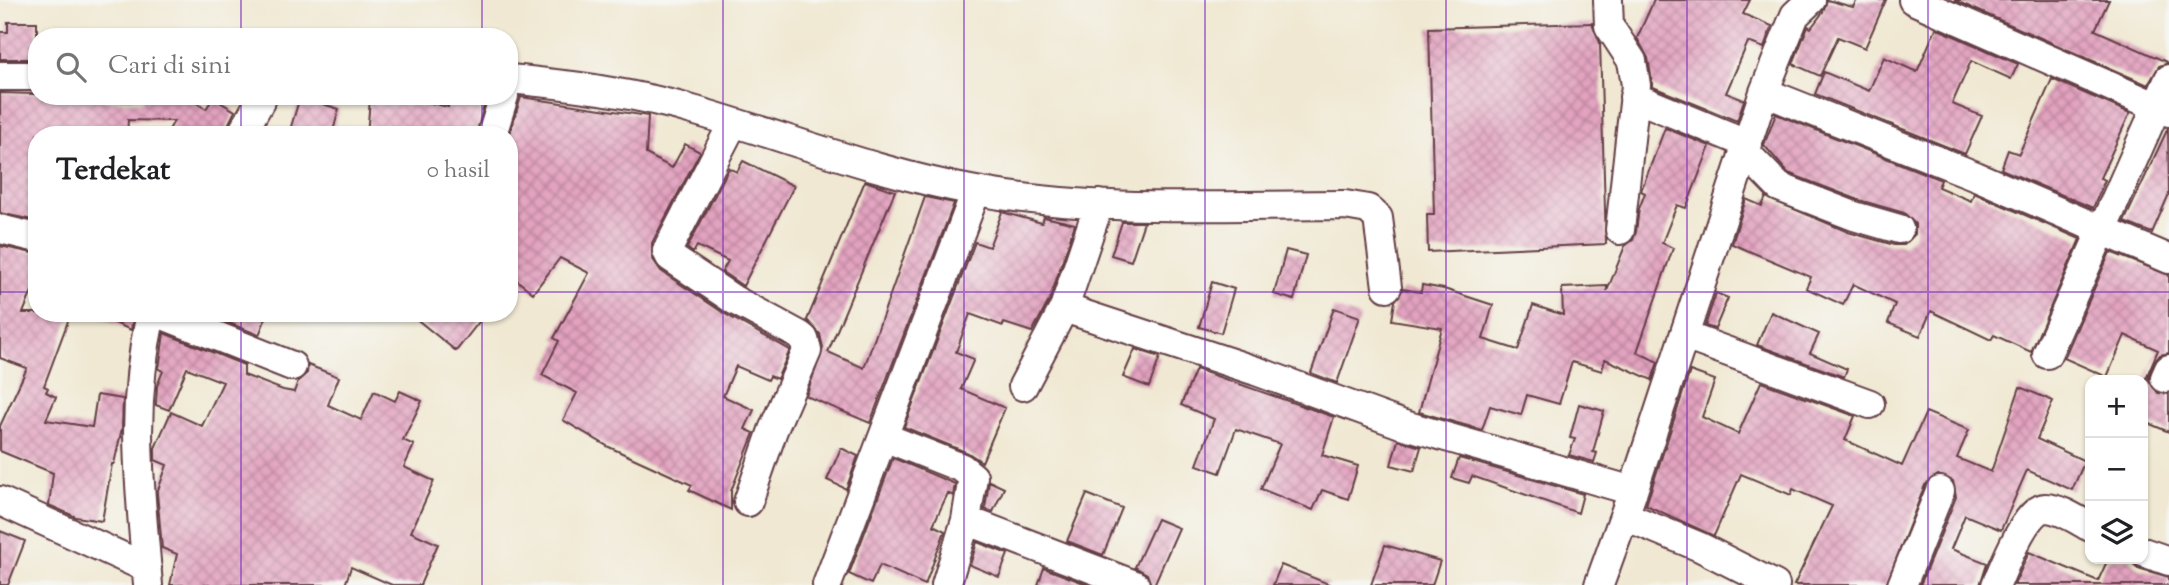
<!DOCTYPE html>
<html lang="id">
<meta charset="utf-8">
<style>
:root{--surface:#fff;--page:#f6f6f6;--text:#202124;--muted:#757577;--line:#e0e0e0}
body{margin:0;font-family:"Sorts Mill Goudy",serif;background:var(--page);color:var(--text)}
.controls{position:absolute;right:21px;bottom:21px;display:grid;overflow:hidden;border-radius:14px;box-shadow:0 2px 5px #0004}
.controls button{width:63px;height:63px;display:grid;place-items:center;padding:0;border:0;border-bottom:2px solid var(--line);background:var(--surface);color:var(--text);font:35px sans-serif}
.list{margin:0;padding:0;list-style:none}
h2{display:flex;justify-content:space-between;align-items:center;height:91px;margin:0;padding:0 28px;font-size:30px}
h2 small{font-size:23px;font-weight:400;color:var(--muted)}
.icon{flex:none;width:38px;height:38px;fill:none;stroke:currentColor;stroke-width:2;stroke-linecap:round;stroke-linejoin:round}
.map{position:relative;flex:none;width:2169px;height:585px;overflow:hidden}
.search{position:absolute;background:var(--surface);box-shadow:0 2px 5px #0004;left:28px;top:28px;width:490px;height:77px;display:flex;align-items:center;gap:18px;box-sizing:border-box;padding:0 24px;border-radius:28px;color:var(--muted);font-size:26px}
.panel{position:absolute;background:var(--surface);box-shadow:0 2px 5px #0004;left:28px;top:126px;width:490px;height:196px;border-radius:28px}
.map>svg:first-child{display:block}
.building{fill:url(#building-cross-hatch)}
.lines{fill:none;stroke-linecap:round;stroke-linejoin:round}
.street-casing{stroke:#633d44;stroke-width:32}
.street{stroke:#fff;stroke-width:28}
.grid{fill:none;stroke:#7b2cbf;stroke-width:2;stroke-opacity:0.55}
</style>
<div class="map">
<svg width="2169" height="585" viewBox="0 0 2169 585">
<defs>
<pattern id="building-cross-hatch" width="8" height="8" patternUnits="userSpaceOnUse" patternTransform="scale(1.75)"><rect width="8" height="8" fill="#e3a3c0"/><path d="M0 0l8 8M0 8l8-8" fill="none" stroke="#ba849c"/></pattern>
</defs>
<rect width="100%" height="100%" fill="#f6f6f2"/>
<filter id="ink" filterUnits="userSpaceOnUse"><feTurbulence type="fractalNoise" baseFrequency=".0143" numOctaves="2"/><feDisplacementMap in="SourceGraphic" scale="14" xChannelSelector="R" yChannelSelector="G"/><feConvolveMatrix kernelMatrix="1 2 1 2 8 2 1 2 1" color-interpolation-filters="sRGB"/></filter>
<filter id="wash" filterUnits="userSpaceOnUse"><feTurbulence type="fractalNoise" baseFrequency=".00686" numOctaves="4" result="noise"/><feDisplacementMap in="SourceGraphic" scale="28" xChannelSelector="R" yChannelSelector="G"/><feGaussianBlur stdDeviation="1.57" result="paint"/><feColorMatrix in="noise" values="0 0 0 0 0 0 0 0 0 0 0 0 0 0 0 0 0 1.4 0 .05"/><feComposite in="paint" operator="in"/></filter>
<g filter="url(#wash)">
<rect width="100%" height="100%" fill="#f0e8d2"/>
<g id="blocks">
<path class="building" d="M1654,0H1750L1743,14L1772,26L1764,48L1748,42L1726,93L1744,100L1737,121L1653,87L1648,58L1637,38Z
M1827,0L1853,7L1857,0H1886L1865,48L1838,37L1820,76L1793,64L1808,26L1811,28L1823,12Z
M1954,0H2109L2095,30L2169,63L2159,66L2148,85Z
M8,22H37V59H0V32H8Z
M1592,23L1600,43L1606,244L1428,252L1427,214H1434L1429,28Z
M1936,28L2018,64L2011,79L1971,61L1952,104L1982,116L1965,154L1815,94L1824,72L1869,91L1884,57L1917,72Z
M2052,79L2130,113L2100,178L2105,180L2093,208L2001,169L2008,150L2019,154Z
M0,93L106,96V101L143,102V96H185L206,109L213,98L235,111L223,135H166L174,121L128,120L127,135H37V221L0,213Z
M300,97L339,109L332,135H307L290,130Z
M451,97L484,105L476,135H427L398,128V135H367L370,99L410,102L411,98L448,107Z
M521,97L648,116L646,154L672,168L685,144L700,152L652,243V258L661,271L725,314L790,350L777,379L770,376L768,380L736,366L723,396L754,410L745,429L754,433L731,491V510L689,490L692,485L609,447L563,420L577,393L542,375L559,341L554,338L589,273L560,258L533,293L509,274V135Z
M1776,114L1941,180L1938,187L1971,201L1974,193L2080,239L2031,352L1994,335L1991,340L1931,311L1920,336L1888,323L1895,304L1853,284L1843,305L1806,288L1811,277L1732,244L1746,199L1762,206L1766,197L1848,232L1894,245H1904L1915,234V224L1904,213L1859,200L1788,173L1764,145Z
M1665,128L1710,146L1686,208L1677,205L1662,243L1673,248L1637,352L1658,362L1652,380L1605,359L1602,371L1572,362L1559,404L1527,395L1521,415L1490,406L1482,430L1419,412L1442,328L1392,320L1395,301L1403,289L1421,292L1422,285L1444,289L1493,305L1483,339L1518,350L1533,305L1563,315L1562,288L1607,286V291L1625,246L1633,240L1636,232L1639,209L1645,193L1641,191Z
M2168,128L2169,194L2152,233L2124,222Z
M743,161L794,186L743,286L722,272L728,261L697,246L693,253L687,248L729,168L737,172Z
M865,181L895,191L828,352L864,368L925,197L954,203L870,423L806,396L823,348L820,334L807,320Z
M1002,212L1042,223L1044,217L1075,224L1049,301L1032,332L1004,323L1003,326L970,314L956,352L974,359L961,389L1005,408L982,462L968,453L904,427L975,242L989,247Z
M1122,222H1144L1131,261L1111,255Z
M0,246L37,254V279L23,313H71L44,386L48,388L46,392L56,397L46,420L92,427L97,395L123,399L122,428L114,464H112L102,521L76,517L49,505L53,473L0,451V426L27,368L0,358Z
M1286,250L1306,255L1294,300L1274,294Z
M2110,252L2169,275V353L2160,355L2154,362L2148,379L2158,393L2169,394V432L2143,421V385L2158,350L2125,335L2107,377L2064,358Z
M1212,282L1234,289L1221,333L1199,327Z
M1716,293L1728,298L1715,329L1705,326Z
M1334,308L1360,317L1337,383L1311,373Z
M1771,312L1819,334L1810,353L1847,369L1844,377L1757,345Z
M92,313H134L131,330Z
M204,313H268L259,335Z
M409,313H486L456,351Z
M164,333L244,365V375L283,390L294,392L298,381L307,373L308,365L339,377L328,405L361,420L374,391L395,401L400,391L422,401L403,440L414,445L404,467L434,481L411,532L438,544L420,585H392L351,567L345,585H170L177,554L162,548L157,493L167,465L155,460V448L171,412L202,426L223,382L187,368L169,410L156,405L157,386L163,371L159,369Z
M1135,349L1160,357L1149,387L1123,377Z
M1196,369L1334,417L1322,455L1358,466L1348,499L1322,490L1313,510L1261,489L1280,444L1236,429L1220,473L1197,465L1214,419L1181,405Z
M1690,371L1715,380L1702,417L1738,434L1761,382L1855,416L1845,440L1902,466L1926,412L1969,430L1957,458L1991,472L2020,387L2053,401L2037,439L2085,461L2072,490L2027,470L2001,530L1965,515L1951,549L1987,563L1980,585H1920L1956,497L1953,481L1938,475L1925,485L1886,585H1794L1832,506L1793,489L1791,495L1741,474L1714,536L1646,505Z
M1579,404L1604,411L1593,452L1597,453L1594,462L1569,455L1575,439L1570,438Z
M1398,440L1421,447L1414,471L1391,465Z
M841,448L858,456L846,489L827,480Z
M893,458L955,484L953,496L948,493L933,525L945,531L925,585L880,565L871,584L849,574Z
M1459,458L1583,494L1578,513L1472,476L1469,483L1452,478Z
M989,481L1004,488L993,512L985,509Z
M1087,494L1122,508L1103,555L1067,541Z
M1157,519L1179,528L1154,585H1151L1147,574L1135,567Z
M0,531L25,541L8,585H0Z
M977,542L1008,554L999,577L970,565Z
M1385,545L1440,561L1432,585H1371Z
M2029,552L2098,581L2108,559H2128L2138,568L2169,577V585H2014Z
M1281,565L1329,584L1328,585H1273Z
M1044,568L1089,585H1038Z"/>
</g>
</g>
<g filter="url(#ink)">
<use href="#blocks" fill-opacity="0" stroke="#633d44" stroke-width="2"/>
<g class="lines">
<defs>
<path id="street" d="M1608,0L1609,26L1632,61L1636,85L1620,230
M1913,0L2169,112
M0,76H37
M509,79C571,85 636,93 696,111C789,138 881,174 976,191C1096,213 1223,205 1345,205L1368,209L1378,218L1387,287
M1764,92L1976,176L2169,259
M1634,97L1748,144
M733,123L667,251L670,257L734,300L799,335L804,339L807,351L773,430L748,502
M241,135L263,96
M492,135L504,96
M1745,152L1779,187L1854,216L1899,229
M1099,204L1064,308L1256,371L1401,424L1633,491
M0,229L37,238
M158,313L292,366
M1685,336L1870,404
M2047,354L2169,79
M2165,378L2169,369
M1023,386L1064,308
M884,437L962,468L973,477L966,520L946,585
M0,501L147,568
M1625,516L1700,547L1775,585
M966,520L1135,585
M2143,552L2169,561
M148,585C140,485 129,413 151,313
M827,585L976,191
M1599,585L1633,491L1764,92L1795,15L1811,0
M1902,585L1940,491
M1996,585C2003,569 2026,508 2045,508C2060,508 2077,520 2090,527"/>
</defs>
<use href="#street" class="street-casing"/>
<use href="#street" class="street"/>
</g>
</g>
<path class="grid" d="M241,0V37M482,0V37M723,0V585M964,0V585M1205,0V585M1446,0V585M1687,0V585M1928,0V585M241,96V135M482,96V135M0,292H37M509,292H2169M241,313V585M482,313V585"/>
</svg>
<div class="controls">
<button>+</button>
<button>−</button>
<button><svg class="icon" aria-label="layers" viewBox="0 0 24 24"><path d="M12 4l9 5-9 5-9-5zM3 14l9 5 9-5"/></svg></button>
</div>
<div class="search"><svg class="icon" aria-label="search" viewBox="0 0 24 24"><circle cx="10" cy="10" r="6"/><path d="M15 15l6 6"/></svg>Cari di sini</div>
<section class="panel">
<h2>Terdekat<small>0 hasil</small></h2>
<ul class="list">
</ul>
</section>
</div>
